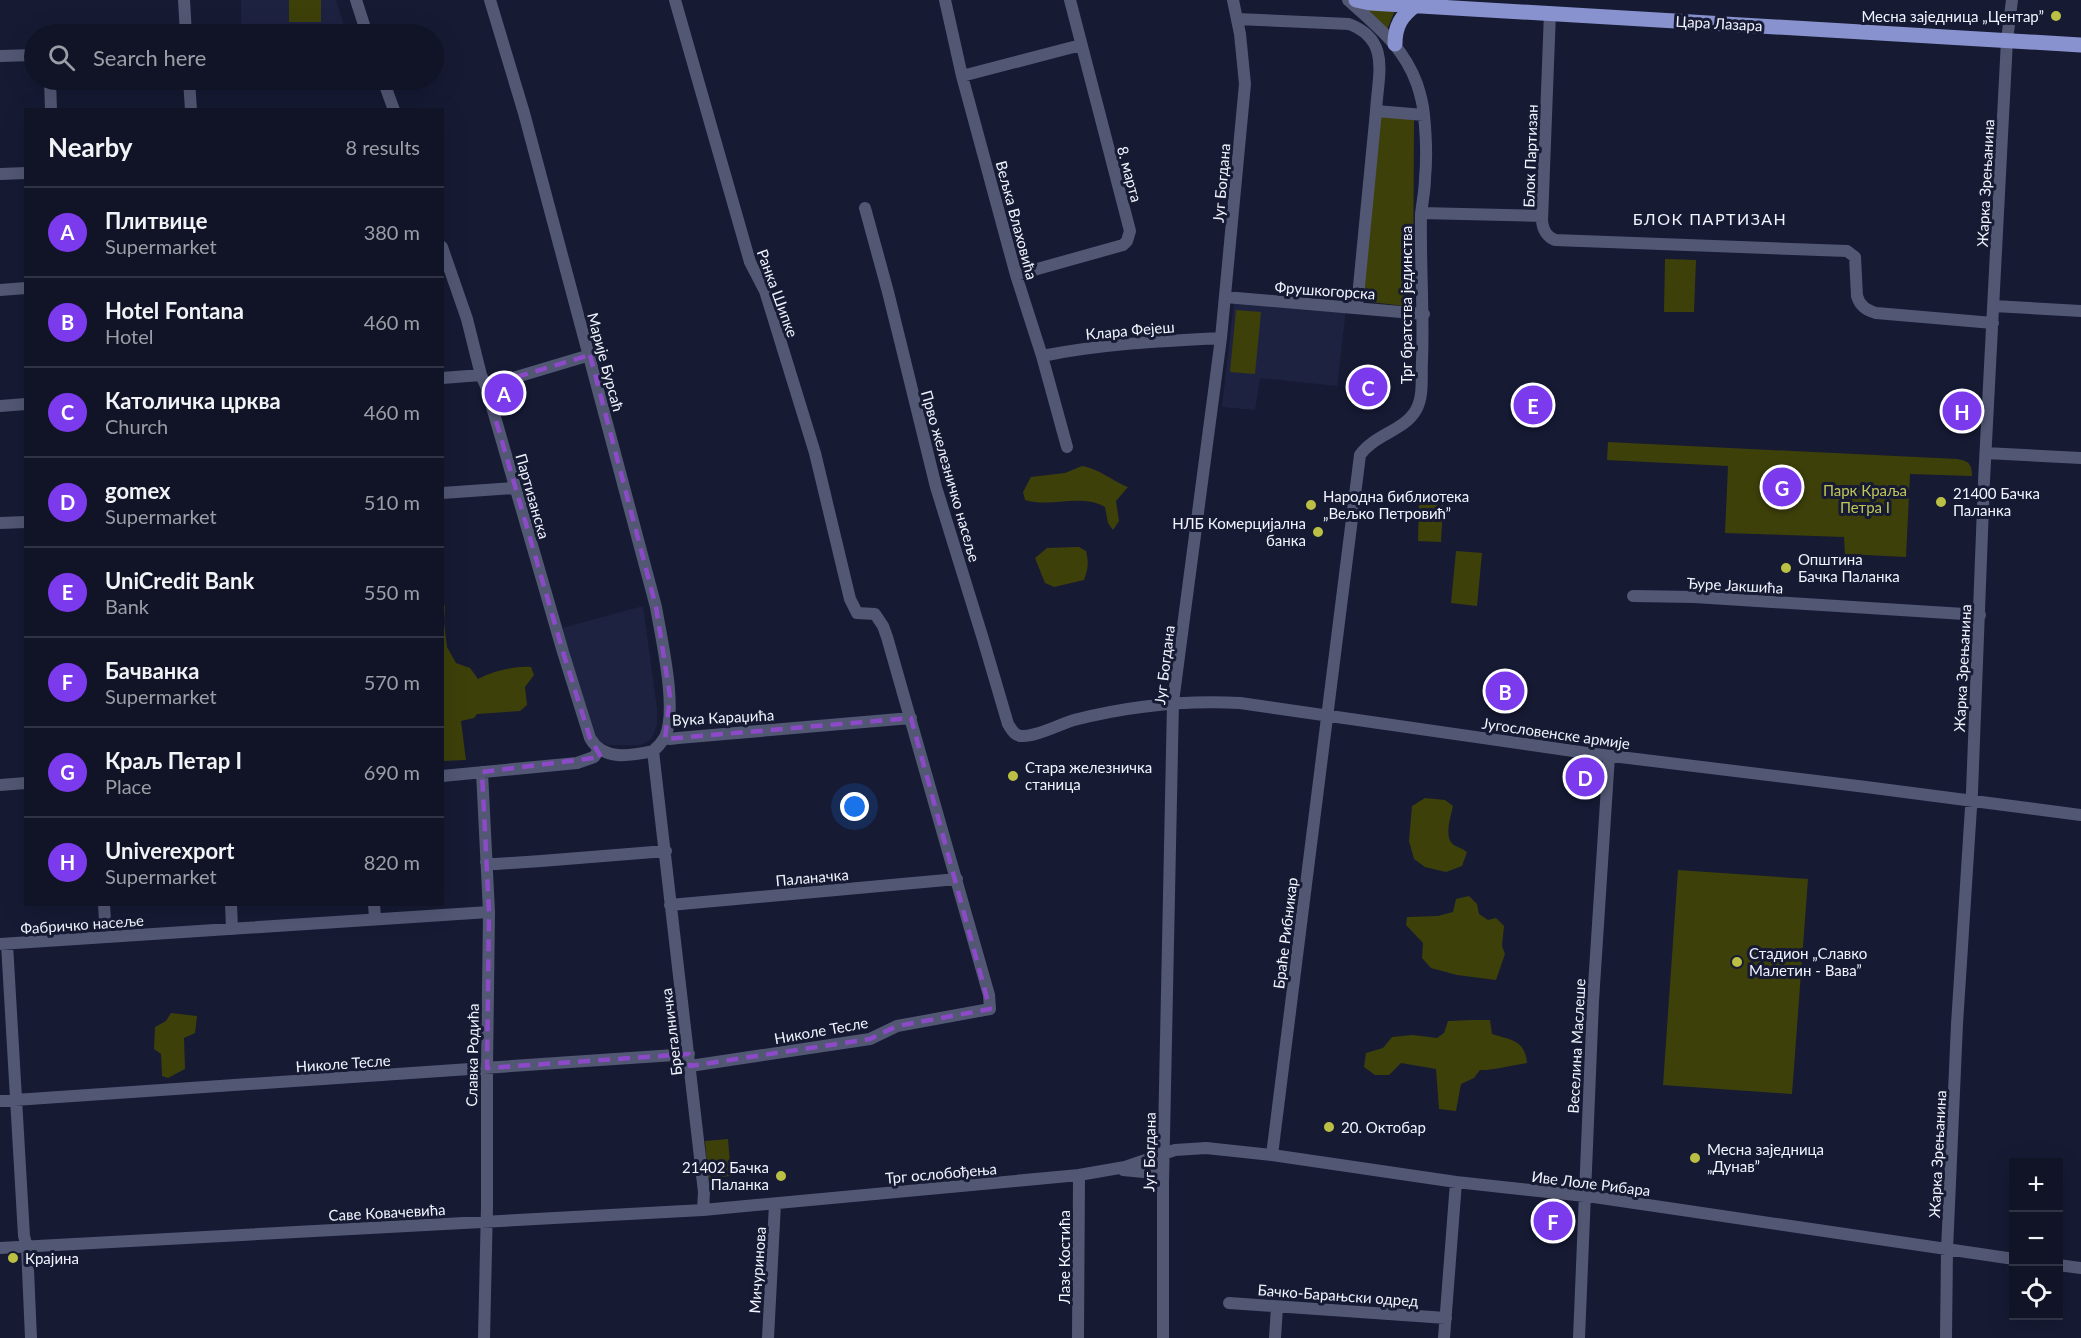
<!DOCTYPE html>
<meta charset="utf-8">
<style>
:root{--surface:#101426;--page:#191d2e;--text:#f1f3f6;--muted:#9c9ea7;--line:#303343;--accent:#7c3aed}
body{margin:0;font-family:Lato,sans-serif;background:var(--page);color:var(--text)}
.controls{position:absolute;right:18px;bottom:18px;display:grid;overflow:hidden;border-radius:0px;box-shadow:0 6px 24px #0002}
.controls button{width:54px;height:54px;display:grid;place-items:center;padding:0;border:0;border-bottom:2px solid var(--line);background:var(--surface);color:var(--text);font:30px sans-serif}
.you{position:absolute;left:855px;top:807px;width:21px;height:21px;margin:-15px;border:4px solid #fff;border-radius:50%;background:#1a73e8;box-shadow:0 0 0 9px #1a73e833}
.badge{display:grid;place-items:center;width:39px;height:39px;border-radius:50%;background:var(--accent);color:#fff;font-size:20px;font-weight:700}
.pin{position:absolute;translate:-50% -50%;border:3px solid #fff;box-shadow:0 2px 6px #0006}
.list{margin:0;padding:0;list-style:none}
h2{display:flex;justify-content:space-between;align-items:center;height:78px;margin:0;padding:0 24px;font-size:26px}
h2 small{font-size:20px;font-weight:400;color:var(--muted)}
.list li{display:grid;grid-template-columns:39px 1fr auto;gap:18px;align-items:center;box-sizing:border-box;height:90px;padding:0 24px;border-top:2px solid var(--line)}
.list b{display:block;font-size:22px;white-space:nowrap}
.list p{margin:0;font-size:20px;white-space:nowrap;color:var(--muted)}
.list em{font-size:20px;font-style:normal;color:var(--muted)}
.icon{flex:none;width:33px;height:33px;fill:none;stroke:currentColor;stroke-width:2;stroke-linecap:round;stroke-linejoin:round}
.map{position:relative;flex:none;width:2081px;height:1338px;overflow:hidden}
.search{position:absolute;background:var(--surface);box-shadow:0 6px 24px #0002;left:24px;top:24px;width:420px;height:66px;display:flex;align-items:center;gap:15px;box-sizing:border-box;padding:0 21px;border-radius:33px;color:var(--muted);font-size:22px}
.panel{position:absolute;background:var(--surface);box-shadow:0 6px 24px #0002;left:24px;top:108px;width:420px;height:798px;border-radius:0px}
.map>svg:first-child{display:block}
.built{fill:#1e2241}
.green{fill:#3e400a}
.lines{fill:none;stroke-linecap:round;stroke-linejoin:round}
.minor{stroke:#525774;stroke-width:12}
.major{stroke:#8892ce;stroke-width:15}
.marked{fill:none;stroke:#8d4ac8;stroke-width:4.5;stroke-dasharray:12 8;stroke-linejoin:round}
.poi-dot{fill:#bbc044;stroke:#161a33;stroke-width:2}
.labels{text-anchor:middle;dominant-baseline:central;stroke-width:6;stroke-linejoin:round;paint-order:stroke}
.poi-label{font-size:15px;fill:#f1f4fe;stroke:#161a33;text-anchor:start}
.street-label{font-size:15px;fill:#f1f4fe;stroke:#161a33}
.park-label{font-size:15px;fill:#c1c656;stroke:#161a33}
.neighbourhood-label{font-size:16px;letter-spacing:1.5px;fill:#f1f4fe;stroke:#161a33}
</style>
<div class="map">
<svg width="2081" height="1338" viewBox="0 0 2081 1338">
<rect width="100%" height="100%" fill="#161a33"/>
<path class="built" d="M241,0H336L346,31L288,34H241Z
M1234,302L1346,310L1337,386L1260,378L1255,410L1222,407Z
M643,606L657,708V725L652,738L646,743L639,745H607L595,738L562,628Z"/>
<path class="green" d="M289,0H321V22H289Z
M1368,7L1396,8L1387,30L1368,12Z
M1381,115L1414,117L1413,307L1362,301Z
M1665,259L1696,260L1694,312H1664Z
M1236,310L1261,312L1255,374L1230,372Z
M1608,442L1957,459C1969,461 1972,464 1972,476L1910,474L1906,557L1845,554L1844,537L1725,533L1728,466L1607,460Z
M1082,466C1102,470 1110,480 1128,487L1116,501L1119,521L1113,530L1108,523L1105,507C1081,493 1051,508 1025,500L1023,492L1031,477L1065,473Z
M1419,504L1443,505L1441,542L1418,541Z
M1079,547L1086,551C1089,563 1088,569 1084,580L1054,587L1045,583L1035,558L1047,548Z
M1456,551L1482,553L1477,606L1451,603Z
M443,603L445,607L444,622L447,647L456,663L470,668L478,679C491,672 516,665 531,667L534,675L525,687L527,705L520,711L477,714L474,718L461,721L466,760L443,761Z
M1425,798L1445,800L1453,806C1451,816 1443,838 1454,845C1459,848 1462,848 1467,852L1462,866L1446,872L1425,867L1414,859L1409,841L1412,806Z
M1678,870L1808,879L1792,1094L1663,1085Z
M1469,896L1477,904L1479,914L1488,920L1496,918L1504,926L1502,946L1505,954L1496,980L1457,975L1431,968L1422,958L1423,943L1406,925L1407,917L1438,916L1453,912L1456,899Z
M171,1013L197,1016L195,1033L184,1038L185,1069L168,1078L162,1076L161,1054L154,1049L155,1027L166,1021Z
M1472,1020H1490L1492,1034C1511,1040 1525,1040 1527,1063C1511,1065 1496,1070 1480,1070L1474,1078L1461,1084L1456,1111L1439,1109L1436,1069L1401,1063L1389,1075H1375L1364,1067L1366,1053L1383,1048L1392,1037L1413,1035L1437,1038L1444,1033L1448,1021Z
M728,1139L731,1176L708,1178L705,1141Z"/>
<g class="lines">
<path class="minor" d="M184,0L186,34
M356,0L367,34
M675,0L750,262L765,291L815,453L850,599L857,613L875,614L883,626L887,637L989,995L990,1009L897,1026L870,1039L690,1066
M945,0L962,76L1016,275L1042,356L1067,447
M1550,12L1542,221C1543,230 1546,236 1555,240L1847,251L1855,257L1857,296C1860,306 1866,310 1876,313L1993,323
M1237,19L1349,24C1391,40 1378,74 1376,111
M336,34L366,32
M0,56L34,55
M962,76L1081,45
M50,80L51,110
M189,80L191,110
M383,80L394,110
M0,174L26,173
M865,208L888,292L936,487L983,639L1008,724C1012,730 1014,735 1021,736C1036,737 1060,724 1074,720C1129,706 1184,700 1240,703L1587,753L1866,787L2081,815
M1421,213L1542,216
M442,247L467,319L481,375L486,386L563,652L590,738C603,761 630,756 653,751C658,747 662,742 665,737C678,710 661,637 656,607L524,113L490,0
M1016,275L1123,245L1127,241L1130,231L1070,0
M0,290L26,288
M1225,297L1424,314
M1994,306L2081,311
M1357,307L1376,111L1424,115
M1042,356C1101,344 1161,341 1221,338
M442,378L481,375
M486,386L590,355
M0,406L26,404
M1986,453L2081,458
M442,493L514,488
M0,523L26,522
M1633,596L1694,597L1980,615
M666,736L670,739L678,738L911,718
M653,751L704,1192L703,1210
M482,772L489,912L487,1068V1206L484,1338
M442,776L577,763L594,757L599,750
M0,785L26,783
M486,862L496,864L541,861L666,851
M104,904L106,937
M231,904L232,929
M374,904L375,918
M670,905L957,879
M0,944L489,912
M7,944L24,1236L27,1247L31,1338
M0,1101L689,1054
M1272,1155L1360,455C1375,434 1404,431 1416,410C1424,396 1421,376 1422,361C1424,312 1420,263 1421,215C1422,203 1425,191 1425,178C1427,158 1426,135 1424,115C1423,104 1420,93 1417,84C1404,47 1376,25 1348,0
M1123,1170L1154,1173L1163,1184
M0,1248L703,1210L1079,1175L1125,1167L1175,1150L1206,1148L1272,1155L1456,1182L1594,1197L2014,1259
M2058,1265L2081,1268
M1229,1303L1446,1318
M768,1338L775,1204
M1078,1338L1079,1175
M1163,1338V1184L1173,702L1221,338L1245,84L1240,34L1233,0
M1275,1338L1277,1307
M1444,1338L1456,1182
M1579,1338L1593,1001L1609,756
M1946,1338L1947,1250L1957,1024L1972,792L1984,481L2007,40L2012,0"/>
<path class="major" d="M1356,0L1370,3L2081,45
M1395,44C1395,26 1401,16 1416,5"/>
</g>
<path class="marked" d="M590,355L656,607L670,696L665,739L911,718L990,1009L897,1026L870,1039L690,1066L689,1054L487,1068L489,912L482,772L601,757L590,738L563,652L486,386Z"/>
<g class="poi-dot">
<circle cx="2056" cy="16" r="6"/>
<circle cx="1941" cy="502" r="6"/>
<circle cx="1311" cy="505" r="6"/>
<circle cx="1318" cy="532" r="6"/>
<circle cx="1786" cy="568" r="6"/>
<circle cx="1013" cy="776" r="6"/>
<circle cx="1737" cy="962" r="6"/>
<circle cx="1329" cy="1127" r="6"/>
<circle cx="1695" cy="1158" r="6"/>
<circle cx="781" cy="1176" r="6"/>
<circle cx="13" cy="1258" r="6"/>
</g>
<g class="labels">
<g class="poi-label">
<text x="2044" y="16" text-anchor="end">Месна заједница „Центар”</text>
<text x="1953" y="493">21400 Бачка<tspan x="1953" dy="17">Паланка</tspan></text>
<text x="1323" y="496">Народна библиотека<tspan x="1323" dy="17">„Вељко Петровић”</tspan></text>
<text x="1306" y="523" text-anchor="end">НЛБ Комерцијална<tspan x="1306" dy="17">банка</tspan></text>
<text x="1798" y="559">Општина<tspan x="1798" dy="17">Бачка Паланка</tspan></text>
<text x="1025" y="767">Стара железничка<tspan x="1025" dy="17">станица</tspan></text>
<text x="1749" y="953">Стадион „Славко<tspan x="1749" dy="17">Малетин - Вава”</tspan></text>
<text x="1341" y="1127">20. Октобар</text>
<text x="1707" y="1149">Месна заједница<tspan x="1707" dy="17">„Дунав”</tspan></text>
<text x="769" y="1167" text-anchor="end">21402 Бачка<tspan x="769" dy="17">Паланка</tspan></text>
<text x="25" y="1258">Крајина</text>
</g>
<g class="street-label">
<text transform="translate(1719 23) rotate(3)">Цара Лазара</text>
<text transform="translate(1530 156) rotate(-88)">Блок Партизан</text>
<text transform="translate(1130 174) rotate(75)">8. марта</text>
<text transform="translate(1221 183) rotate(-85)">Југ Богдана</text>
<text transform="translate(1985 183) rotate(-87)">Жарка Зрењанина</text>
<text transform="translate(1017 220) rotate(75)">Вељка Влаховића</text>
<text transform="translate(1325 290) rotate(4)">Фрушкогорска</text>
<text transform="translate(778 293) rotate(70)">Ранка Шипке</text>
<text transform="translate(1406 305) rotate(-90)">Трг братства јединства</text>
<text transform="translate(1130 330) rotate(-5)">Клара Фејеш</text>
<text transform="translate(606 362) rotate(75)">Марије Бурсаћ</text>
<text transform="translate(951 476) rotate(74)">Прво железничко насеље</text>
<text transform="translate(533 496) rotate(74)">Партизанска</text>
<text transform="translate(1735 585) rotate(3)">Ђуре Јакшића</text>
<text transform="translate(1164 665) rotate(-83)">Југ Богдана</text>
<text transform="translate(1962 668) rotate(-87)">Жарка Зрењанина</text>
<text transform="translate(723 717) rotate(-3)">Вука Караџића</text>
<text transform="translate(1556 733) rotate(8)">Југословенске армије</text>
<text transform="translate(812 877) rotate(-5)">Паланачка</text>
<text transform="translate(82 924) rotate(-4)">Фабричко насеље</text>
<text transform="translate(1285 933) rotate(-83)">Браће Рибникар</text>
<text transform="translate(821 1030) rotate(-10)">Николе Тесле</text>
<text transform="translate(671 1032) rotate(-97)">Брегалничка</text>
<text transform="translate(1576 1046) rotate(-87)">Веселина Маслеше</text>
<text transform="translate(472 1055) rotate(-89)">Славка Родића</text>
<text transform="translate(343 1063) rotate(-4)">Николе Тесле</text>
<text transform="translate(1149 1152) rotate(-89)">Југ Богдана</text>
<text transform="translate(1937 1154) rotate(-87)">Жарка Зрењанина</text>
<text transform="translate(941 1173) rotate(-5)">Трг ослобођења</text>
<text transform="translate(1591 1183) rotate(7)">Иве Лоле Рибара</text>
<text transform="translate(387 1212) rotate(-3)">Саве Ковачевића</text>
<text transform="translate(1064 1257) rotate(-90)">Лазе Костића</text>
<text transform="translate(757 1270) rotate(-86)">Мичуринова</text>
<text transform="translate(1338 1295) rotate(4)">Бачко-Барањски одред</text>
</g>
<g class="park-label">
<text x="1865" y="490">Парк Краља<tspan x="1865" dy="17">Петра I</tspan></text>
</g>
<g class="neighbourhood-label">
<text x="1710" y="218">БЛОК ПАРТИЗАН</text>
</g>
</g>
</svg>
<div class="controls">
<button>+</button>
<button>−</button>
<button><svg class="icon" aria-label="locate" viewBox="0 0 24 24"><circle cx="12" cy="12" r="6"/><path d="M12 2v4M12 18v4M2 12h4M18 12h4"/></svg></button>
</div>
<div class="you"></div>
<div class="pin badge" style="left:504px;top:393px">A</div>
<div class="pin badge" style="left:1505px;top:691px">B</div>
<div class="pin badge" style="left:1368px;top:387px">C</div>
<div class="pin badge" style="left:1585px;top:777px">D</div>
<div class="pin badge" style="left:1533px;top:405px">E</div>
<div class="pin badge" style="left:1553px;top:1221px">F</div>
<div class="pin badge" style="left:1782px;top:487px">G</div>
<div class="pin badge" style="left:1962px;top:411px">H</div>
<div class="search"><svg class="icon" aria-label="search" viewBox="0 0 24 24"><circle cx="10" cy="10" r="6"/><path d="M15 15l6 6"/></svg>Search here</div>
<section class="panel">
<h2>Nearby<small>8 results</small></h2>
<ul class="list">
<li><span class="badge">A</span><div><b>Плитвице</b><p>Supermarket</p></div><em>380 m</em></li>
<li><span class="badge">B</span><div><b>Hotel Fontana</b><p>Hotel</p></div><em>460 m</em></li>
<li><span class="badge">C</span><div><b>Католичка црква</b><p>Church</p></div><em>460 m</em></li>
<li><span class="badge">D</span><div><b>gomex</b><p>Supermarket</p></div><em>510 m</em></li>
<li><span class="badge">E</span><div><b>UniCredit Bank</b><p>Bank</p></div><em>550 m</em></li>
<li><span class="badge">F</span><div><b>Бачванка</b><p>Supermarket</p></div><em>570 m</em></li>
<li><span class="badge">G</span><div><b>Краљ Петар I</b><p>Place</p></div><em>690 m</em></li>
<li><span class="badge">H</span><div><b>Univerexport</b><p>Supermarket</p></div><em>820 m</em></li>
</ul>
</section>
</div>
